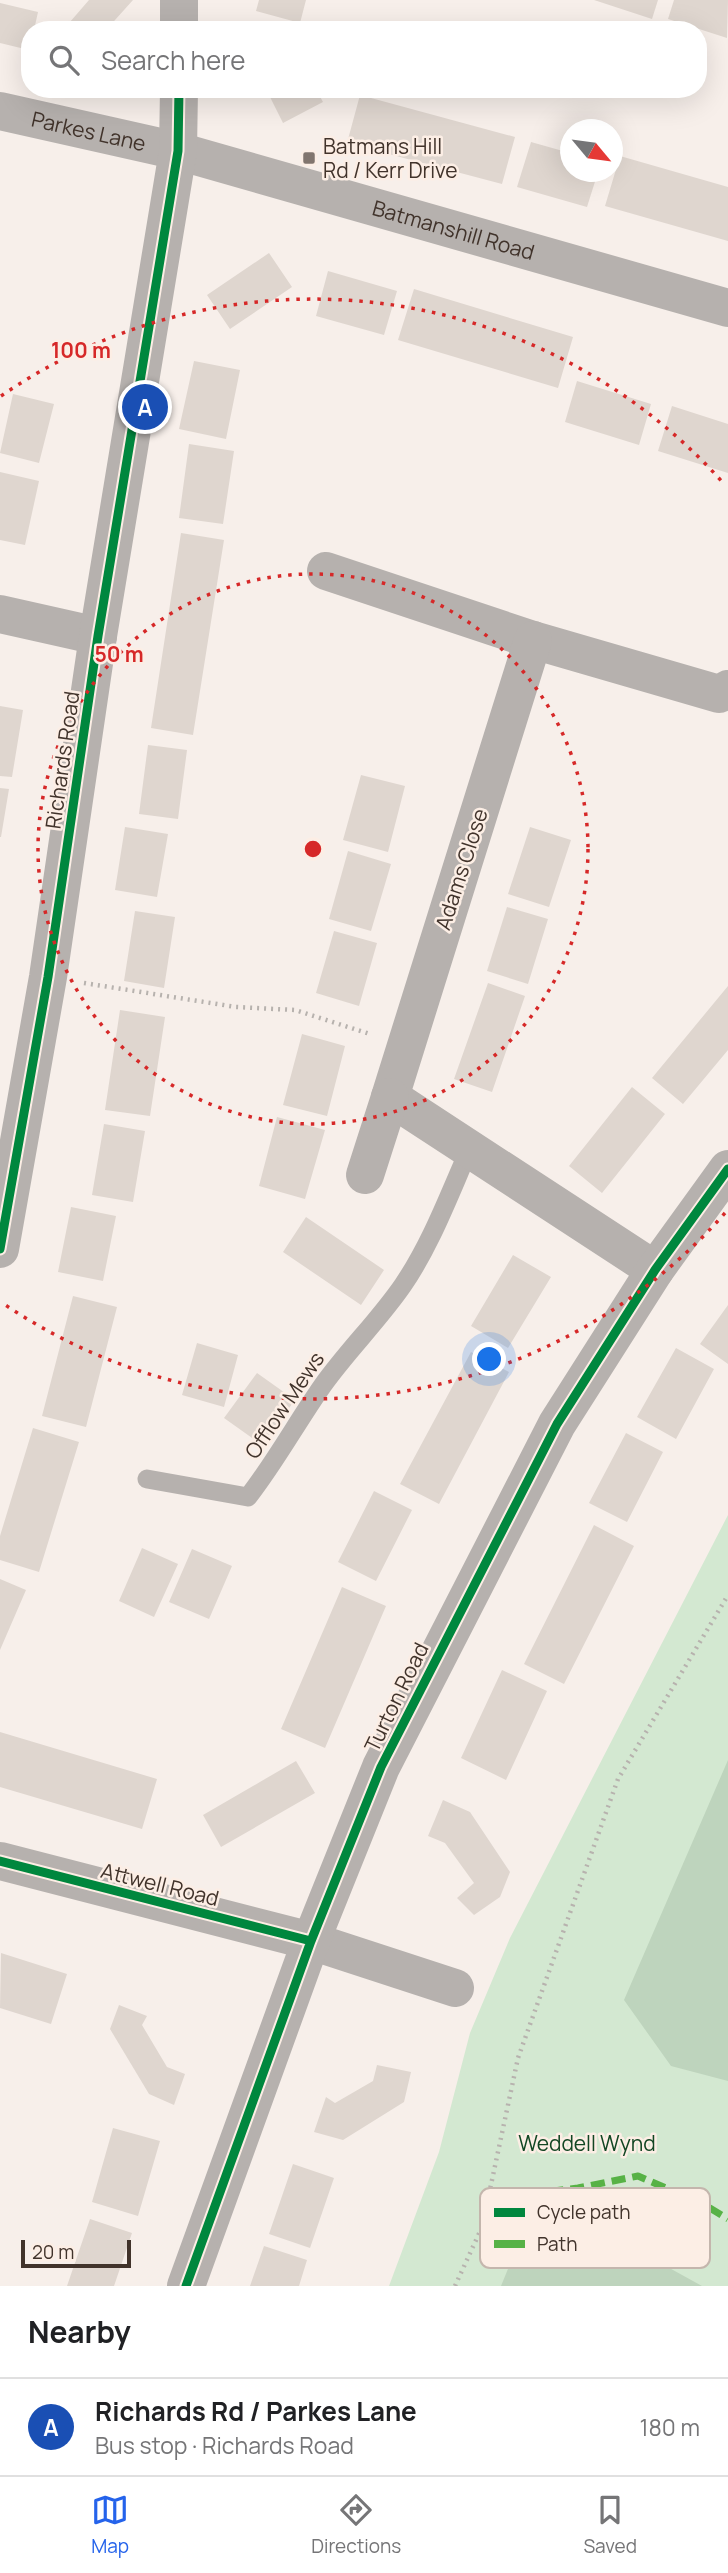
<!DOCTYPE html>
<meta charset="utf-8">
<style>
:root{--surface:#fff;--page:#f6f6f6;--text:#202124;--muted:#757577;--line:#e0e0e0;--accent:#2563eb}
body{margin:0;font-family:Manrope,sans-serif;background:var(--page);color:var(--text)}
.compass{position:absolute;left:560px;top:119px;width:63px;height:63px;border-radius:50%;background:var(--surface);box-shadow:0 7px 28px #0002;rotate:119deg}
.scale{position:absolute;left:21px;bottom:18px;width:110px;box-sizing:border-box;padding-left:7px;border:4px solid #41332b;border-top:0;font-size:19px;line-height:24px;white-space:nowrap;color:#41332b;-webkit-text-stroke:5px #fceee5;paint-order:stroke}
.you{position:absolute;left:490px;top:1360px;width:24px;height:24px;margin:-18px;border:5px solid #fff;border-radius:50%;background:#1a73e8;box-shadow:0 0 0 10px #1a73e833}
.badge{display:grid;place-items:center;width:46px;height:46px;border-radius:50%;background:var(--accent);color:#fff;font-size:23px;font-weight:700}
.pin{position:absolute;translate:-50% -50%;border:4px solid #fff;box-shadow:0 2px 7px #0006}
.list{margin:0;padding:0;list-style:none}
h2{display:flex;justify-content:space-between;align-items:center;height:91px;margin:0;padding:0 28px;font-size:30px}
h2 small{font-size:23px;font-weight:400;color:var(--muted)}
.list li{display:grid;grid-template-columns:46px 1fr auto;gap:21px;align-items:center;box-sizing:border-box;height:98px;padding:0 28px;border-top:2px solid var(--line)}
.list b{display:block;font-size:26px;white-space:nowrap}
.list p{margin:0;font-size:23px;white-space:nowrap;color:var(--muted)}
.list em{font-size:23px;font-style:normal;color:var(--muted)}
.icon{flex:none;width:38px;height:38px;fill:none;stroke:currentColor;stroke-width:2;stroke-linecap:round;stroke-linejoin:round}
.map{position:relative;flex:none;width:728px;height:2286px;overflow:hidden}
.search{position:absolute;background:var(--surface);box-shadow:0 7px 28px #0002;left:21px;right:21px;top:21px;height:77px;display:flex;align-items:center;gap:18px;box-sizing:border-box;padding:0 24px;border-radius:28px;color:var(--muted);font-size:26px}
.sheet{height:189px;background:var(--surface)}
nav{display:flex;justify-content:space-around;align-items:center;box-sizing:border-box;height:98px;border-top:2px solid var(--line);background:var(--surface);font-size:19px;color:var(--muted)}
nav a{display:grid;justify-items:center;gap:4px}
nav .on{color:var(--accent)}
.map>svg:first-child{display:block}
.green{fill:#d3e8d1}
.forest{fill:#bed4bd}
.building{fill:#dfd6cf}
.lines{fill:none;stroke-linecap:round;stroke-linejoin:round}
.path{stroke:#b7b2ae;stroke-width:4.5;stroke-dasharray:2 5;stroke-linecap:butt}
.lane{stroke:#b6b1ae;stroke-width:19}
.street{stroke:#b6b1ae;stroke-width:38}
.quiet{stroke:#57b246;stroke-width:7;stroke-dasharray:14 7;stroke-linecap:butt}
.cycleway-casing{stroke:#fceee5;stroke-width:13}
.cycleway{stroke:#00873e;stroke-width:9}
.ring{fill:none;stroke:#d62828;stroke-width:3.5;stroke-dasharray:3.5 7}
.poi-dot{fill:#81756e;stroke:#fceee5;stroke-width:2.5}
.labels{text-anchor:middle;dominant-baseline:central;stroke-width:5;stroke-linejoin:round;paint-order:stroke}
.street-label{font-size:21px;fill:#41332b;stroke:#fceee5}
.poi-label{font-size:21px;fill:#41332b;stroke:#fceee5;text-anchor:start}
.park-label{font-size:21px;fill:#124623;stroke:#fceee5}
.key{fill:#fceee5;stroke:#c4b6ad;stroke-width:2}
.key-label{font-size:19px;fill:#41332b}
.centre{fill:#d62828;stroke:#fceee5;stroke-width:3.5}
.ring-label{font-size:21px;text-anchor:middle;font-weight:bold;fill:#d62828;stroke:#fceee5;stroke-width:5;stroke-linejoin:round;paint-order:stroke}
</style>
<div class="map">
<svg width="728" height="2286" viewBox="0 0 728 2286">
<rect width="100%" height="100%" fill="#f7efea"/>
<path class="green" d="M728,1515V2286H389L439,2152L470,2033L510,1938Z"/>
<path class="forest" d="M728,1760V2081L671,2066L624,2000Z
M644,2254L702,2286H501L512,2259Z"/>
<path class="building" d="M89,0H133L106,30H63Z
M259,0H306L300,23L256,11Z
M594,0H658L652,19Z
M674,0H728L727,38L668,19Z
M0,3L38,12L34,30H30L29,50L0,43Z
M266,89H316L323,102L283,123Z
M360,95L515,137L502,184L347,143Z
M531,142L570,153V172H598L587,207L517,187Z
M620,156L728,187V241L605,206Z
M269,253L292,287L230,329L207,295Z
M328,271L397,291L384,335L316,316Z
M414,289L573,337L558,388L398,340Z
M194,361L240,370L226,439L179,429Z
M577,381L651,404L639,445L565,422Z
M13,394L54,404L39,463L0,453Z
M672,406L728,424V473L658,451Z
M189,444L234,451L223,524L179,518Z
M0,472L39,481L25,545L0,540Z
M181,533L224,540L193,735L151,728Z
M0,706L23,710L12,777L0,776Z
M148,745L187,750L178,819L139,814Z
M361,775L405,786L388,852L343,840Z
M0,788L9,789L1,837H0Z
M125,827L168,834L157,897L115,890Z
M530,827L571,840L549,907L508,894Z
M348,851L391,864L371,931L329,919Z
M507,907L548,919L528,984L487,971Z
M135,911L175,917L164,988L124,981Z
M334,931L377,943L359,1006L316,993Z
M488,983L525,996L492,1092L454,1079Z
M728,986V1050L683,1104L652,1078Z
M120,1010L165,1017L150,1116L105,1110Z
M302,1034L345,1046L327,1116L283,1105Z
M632,1087L665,1114L602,1193L569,1166Z
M277,1117L325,1130L305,1199L259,1186Z
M104,1124L145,1131L133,1202L92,1195Z
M71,1207L116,1216L103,1281L58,1272Z
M306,1217L384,1270L361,1305L283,1252Z
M513,1255L551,1277L508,1348L471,1326Z
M73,1296L117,1307L86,1427L42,1416Z
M728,1305V1364L700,1344Z
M197,1343L238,1355L224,1407L182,1395Z
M676,1348L714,1369L676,1439L637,1417Z
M471,1352L509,1372L439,1504L400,1484Z
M257,1373L295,1400L262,1445L224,1418Z
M33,1428L79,1442L39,1572L0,1560V1536Z
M626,1433L663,1452L627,1522L589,1503Z
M374,1491L412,1510L376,1581L338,1562Z
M594,1525L634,1546L564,1684L524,1664Z
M142,1548L178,1564L154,1617L119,1601Z
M192,1549L232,1566L209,1619L169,1602Z
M0,1579L26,1590L0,1650Z
M342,1587L386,1606L325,1748L281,1729Z
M502,1670L547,1691L506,1780L461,1758Z
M0,1732L157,1779L142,1829L0,1787Z
M296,1761L315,1793L221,1847L203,1815Z
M443,1800L470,1812L510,1872L500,1897L474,1915L457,1898L474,1883L445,1843L428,1836Z
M1,1953L67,1974L51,2024L0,2008Z
M119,2005L147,2016L142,2025L167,2067L185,2074L174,2105L149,2094L110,2029Z
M377,2065L411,2072L404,2102L343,2140L314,2132L326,2097L335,2103L373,2081Z
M113,2128L160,2141L138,2216L92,2202Z
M293,2164L334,2178L310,2248L269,2234Z
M90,2219L132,2233L114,2286H67Z
M264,2246L307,2260L299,2286H250Z"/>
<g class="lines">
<path class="path" d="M84,983L236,1007L295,1010L370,1034
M455,2286L482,2227L518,2058L618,1779L728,1595"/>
<path class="lane" d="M147,1479L248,1497C276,1461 297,1422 323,1385C348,1350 379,1320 403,1285C431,1244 449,1195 469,1150"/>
<g class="street">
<path d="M179,30V0"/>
<path id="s1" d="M0,111L178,151L728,308"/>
<path d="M326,571L533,640L719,694L728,689"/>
<path d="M0,614L98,636"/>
<path d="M533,640L390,1097L655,1270"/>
<path d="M365,1175L390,1097"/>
<path d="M0,1249L48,977L98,636L178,151L179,89"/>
<path d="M0,1861L311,1941L455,1988"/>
<path d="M186,2286L311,1941L381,1767L557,1424L655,1270L728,1169"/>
</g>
<path class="quiet" d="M487,2199L578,2188L638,2176L705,2205L728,2219"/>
<defs>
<path id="cycleway" d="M0,1249L48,977L98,636L178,151L179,89
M0,1861L311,1941
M186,2286L311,1941L381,1767L557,1424L655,1270L728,1169"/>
</defs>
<use href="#cycleway" class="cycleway-casing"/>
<use href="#cycleway" class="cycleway"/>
</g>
<g class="ring">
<circle cx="313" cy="849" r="275"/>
<path d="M725 1213A550 550 0 0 1 1 1302M1 396A550 550 0 0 1 725 485"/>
</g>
<rect class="poi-dot" x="302" y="151" width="14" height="14" rx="3.5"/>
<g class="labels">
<g class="street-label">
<text stroke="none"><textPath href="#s1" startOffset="91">Parkes Lane</textPath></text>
<text stroke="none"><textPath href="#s1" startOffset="469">Batmanshill Road</textPath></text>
<text transform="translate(62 760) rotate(-82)">Richards Road</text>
<text transform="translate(461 869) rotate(-72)">Adams Close</text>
<text transform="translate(284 1405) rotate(-56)">Offlow Mews</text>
<text transform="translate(396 1697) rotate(-64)">Turton Road</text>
<text transform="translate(160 1884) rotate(14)">Attwell Road</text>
</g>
<g class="poi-label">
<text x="323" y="146">Batmans Hill<tspan x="323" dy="24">Rd / Kerr Drive</tspan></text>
</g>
<g class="park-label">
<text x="587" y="2143">Weddell Wynd</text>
</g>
</g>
<rect x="480" y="2188" width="230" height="80" rx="10" class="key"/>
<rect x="494" y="2208" width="31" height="9" fill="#00873e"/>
<rect x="494" y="2240" width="31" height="8" fill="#57b246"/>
<g class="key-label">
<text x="537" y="2219">Cycle path</text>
<text x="537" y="2251">Path</text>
</g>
<circle cx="313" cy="849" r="10" class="centre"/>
<g class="ring-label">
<text x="81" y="358">100 m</text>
<text x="119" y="662">50 m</text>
</g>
</svg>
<svg class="compass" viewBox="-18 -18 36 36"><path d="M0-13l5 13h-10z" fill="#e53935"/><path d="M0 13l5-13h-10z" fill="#757577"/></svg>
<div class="scale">20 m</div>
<div class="you"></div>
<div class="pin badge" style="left:145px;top:407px;background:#1a4fb4">A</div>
<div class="search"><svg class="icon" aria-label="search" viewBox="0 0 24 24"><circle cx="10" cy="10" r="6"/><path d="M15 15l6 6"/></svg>Search here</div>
</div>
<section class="sheet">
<h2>Nearby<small></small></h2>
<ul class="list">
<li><span class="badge" style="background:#1a4fb4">A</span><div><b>Richards Rd / Parkes Lane</b><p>Bus stop · Richards Road</p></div><em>180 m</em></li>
</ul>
</section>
<nav>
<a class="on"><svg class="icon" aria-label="map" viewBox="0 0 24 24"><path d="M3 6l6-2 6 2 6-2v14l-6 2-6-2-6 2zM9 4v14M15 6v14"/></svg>Map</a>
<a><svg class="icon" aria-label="directions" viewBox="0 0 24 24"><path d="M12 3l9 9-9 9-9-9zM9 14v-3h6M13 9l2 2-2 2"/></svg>Directions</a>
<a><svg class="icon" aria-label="saved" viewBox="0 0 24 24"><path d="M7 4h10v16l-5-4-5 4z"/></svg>Saved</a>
</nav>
